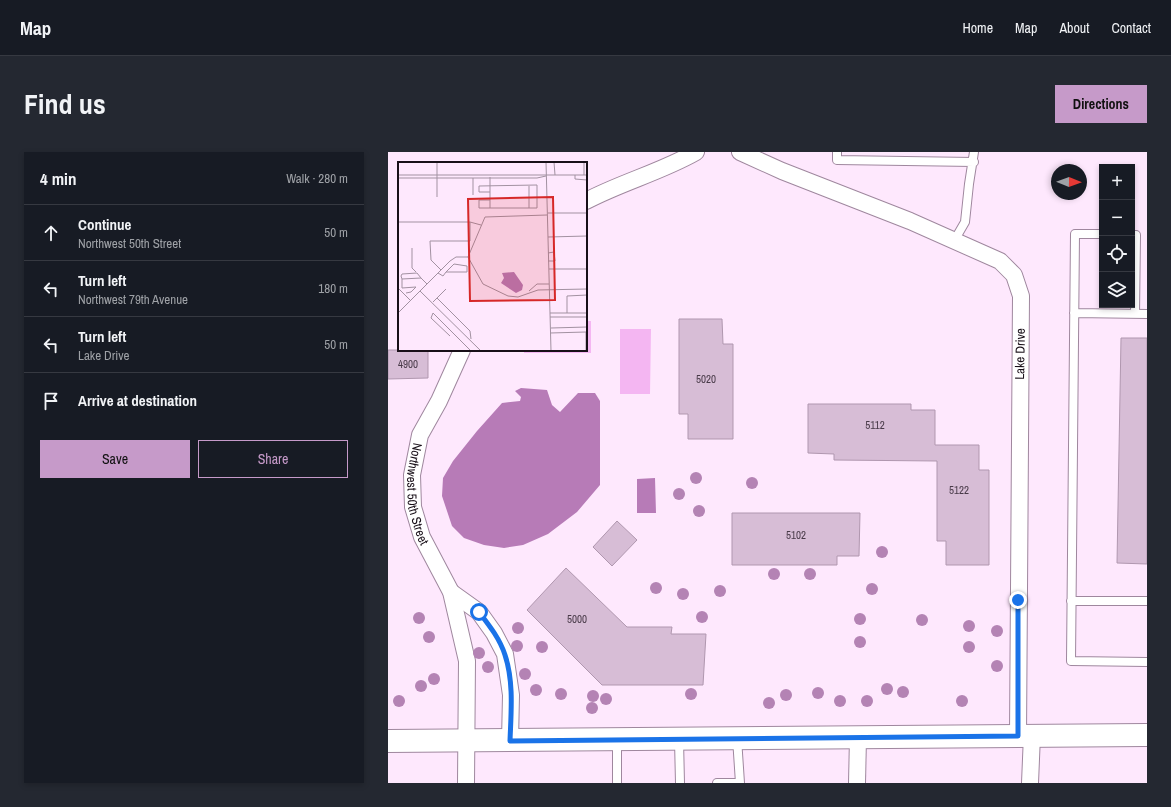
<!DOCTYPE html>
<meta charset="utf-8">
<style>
:root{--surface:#171b24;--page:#242831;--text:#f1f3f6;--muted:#9ea1a6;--line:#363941;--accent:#c69ac9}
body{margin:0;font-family:"Archivo Narrow",sans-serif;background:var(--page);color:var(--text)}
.controls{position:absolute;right:12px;top:12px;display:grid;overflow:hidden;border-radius:0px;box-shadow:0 2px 6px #0003}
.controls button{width:36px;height:36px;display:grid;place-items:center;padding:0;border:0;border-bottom:1px solid var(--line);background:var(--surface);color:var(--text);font:20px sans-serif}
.compass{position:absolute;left:663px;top:12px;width:36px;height:36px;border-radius:50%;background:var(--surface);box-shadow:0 2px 6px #0003;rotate:91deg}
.stop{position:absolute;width:12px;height:12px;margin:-9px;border:3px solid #1a73e8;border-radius:50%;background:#fff}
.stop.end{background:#1a73e8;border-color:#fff;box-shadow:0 1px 4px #0008}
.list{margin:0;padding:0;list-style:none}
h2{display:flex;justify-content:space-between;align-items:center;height:52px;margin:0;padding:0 16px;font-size:17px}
h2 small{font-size:13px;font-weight:400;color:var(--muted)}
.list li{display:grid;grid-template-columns:26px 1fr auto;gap:12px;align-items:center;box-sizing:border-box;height:56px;padding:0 16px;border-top:1px solid var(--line)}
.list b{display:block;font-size:15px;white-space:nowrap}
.list p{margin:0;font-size:13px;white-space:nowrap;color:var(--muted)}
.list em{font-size:13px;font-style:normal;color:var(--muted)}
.actions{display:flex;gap:8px;padding:12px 16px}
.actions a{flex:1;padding:9px 0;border:1px solid var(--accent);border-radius:0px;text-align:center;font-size:14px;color:var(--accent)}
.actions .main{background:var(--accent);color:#111}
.icon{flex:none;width:22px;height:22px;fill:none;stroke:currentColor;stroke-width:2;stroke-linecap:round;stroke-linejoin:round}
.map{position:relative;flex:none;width:759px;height:631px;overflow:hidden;border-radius:0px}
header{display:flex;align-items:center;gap:24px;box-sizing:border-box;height:56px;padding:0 20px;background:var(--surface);border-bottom:1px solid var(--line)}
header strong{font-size:19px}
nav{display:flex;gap:22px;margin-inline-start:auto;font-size:14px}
.intro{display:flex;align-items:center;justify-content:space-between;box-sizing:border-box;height:96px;padding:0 24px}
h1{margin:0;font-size:28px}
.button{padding:10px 18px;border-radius:0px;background:var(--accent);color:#111;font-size:14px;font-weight:700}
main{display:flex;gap:24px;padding:0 24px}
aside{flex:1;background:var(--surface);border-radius:0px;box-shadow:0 2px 6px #0003}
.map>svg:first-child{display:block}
.green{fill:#f4b6f2}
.water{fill:#b77bb7}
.building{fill:#d7bdd6;stroke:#b097af}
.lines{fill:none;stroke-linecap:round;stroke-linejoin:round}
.lane-casing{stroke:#9f879e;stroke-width:10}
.street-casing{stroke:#9f879e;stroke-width:18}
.secondary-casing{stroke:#9f879e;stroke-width:24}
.lane{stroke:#fff;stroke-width:8}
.street{stroke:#fff;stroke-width:16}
.secondary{stroke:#fff;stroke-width:22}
.tree{fill:#b483b4}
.route{stroke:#1a73e8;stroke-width:5}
.labels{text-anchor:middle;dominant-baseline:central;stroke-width:3.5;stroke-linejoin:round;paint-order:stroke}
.number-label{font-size:11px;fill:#483a48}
.street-label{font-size:13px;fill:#180f18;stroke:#fff}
.inset-road{fill:none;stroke:#a291a1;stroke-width:1}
.view{fill:#d62828;fill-opacity:0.15;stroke:#d62828;stroke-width:2}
.inset-edge{fill:none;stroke:#180f18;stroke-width:2}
</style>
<header>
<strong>Map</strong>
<nav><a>Home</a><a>Map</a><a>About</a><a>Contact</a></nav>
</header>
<div class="intro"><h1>Find us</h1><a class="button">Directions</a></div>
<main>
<aside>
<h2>4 min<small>Walk · 280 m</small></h2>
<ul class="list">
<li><svg class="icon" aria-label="ahead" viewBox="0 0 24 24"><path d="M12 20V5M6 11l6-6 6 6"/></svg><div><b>Continue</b><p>Northwest 50th Street</p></div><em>50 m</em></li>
<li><svg class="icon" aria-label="left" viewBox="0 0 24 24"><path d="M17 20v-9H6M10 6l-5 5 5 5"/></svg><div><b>Turn left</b><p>Northwest 79th Avenue</p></div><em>180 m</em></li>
<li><svg class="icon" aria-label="left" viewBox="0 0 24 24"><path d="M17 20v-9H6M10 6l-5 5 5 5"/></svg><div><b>Turn left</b><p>Lake Drive</p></div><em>50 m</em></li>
<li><svg class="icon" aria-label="arrive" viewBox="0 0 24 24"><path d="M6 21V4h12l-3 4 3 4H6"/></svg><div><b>Arrive at destination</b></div></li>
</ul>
<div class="actions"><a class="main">Save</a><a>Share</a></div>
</aside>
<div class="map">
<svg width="759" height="631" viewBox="0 0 759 631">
<rect width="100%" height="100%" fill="#fee8fd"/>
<path class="green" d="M198,169H203V201H136V198H198Z
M232,177H263L262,242H232Z"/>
<path class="water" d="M133,236L159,238L164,253L172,260L190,241H207L212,249V333L189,360L160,382L135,393L116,396L96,393L76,386L64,374L54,344L55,326L65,309L89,279L114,251L132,249L133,245L127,239Z
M267,326L268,361H249V327Z"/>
<path class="building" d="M291,167H334L335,192H345V287H300V262H291Z
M733,186H759V412L729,411Z
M0,198H40V226L0,227Z
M420,252H523V258H547V293H591V318H601V413H558V389H549V309L446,308V302L420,301Z
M344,361H472L471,404H449V413H344Z
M229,369L249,388L224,414L205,395Z
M178,416L239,475H284L283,482H318L315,533H214L139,458Z"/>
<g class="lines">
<defs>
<path id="lane" d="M449,0V8L586,10
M714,82H687L683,509L759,510
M744,83H748L747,162
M566,89L577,70L581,32L586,0
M686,161L759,162
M683,449H759
M291,588L292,631
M229,631V588
M329,631H352L349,586"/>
<g id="street">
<path d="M352,0L394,19L522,69L612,109L626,123L633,144L630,584"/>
<path d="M198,49C234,30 273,20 308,0"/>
<path id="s1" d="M74,198L51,249L32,283L24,323L25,355L34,385L63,440L79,509L78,631"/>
<path d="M63,440L91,460L106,481L117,502L123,543L122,589"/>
<path d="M469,631L470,586"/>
<path d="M642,631L644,583"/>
</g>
<path id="secondary" d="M0,589L759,583"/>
</defs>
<use href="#lane" class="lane-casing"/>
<use href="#street" class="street-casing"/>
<use href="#secondary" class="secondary-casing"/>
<use href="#lane" class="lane"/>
<use href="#street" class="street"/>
<use href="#secondary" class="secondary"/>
</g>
<g class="tree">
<circle cx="308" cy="326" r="6"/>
<circle cx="364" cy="331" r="6"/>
<circle cx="291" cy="342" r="6"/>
<circle cx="311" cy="359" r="6"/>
<circle cx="494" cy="400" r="6"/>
<circle cx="386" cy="422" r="6"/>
<circle cx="422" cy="422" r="6"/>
<circle cx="268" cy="436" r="6"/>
<circle cx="484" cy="437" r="6"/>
<circle cx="332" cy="439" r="6"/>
<circle cx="295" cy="442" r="6"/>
<circle cx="314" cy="465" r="6"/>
<circle cx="31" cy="466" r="6"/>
<circle cx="472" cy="467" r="6"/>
<circle cx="534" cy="468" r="6"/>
<circle cx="581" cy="474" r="6"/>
<circle cx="130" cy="476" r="6"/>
<circle cx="609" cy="479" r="6"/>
<circle cx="41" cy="485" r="6"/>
<circle cx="472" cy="490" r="6"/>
<circle cx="129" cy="494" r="6"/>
<circle cx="154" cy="495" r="6"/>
<circle cx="581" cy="495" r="6"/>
<circle cx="91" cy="501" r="6"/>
<circle cx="609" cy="514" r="6"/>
<circle cx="100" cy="515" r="6"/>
<circle cx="137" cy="522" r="6"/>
<circle cx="46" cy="527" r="6"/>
<circle cx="33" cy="534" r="6"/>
<circle cx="499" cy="537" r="6"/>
<circle cx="148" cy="538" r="6"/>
<circle cx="515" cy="540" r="6"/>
<circle cx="430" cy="541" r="6"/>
<circle cx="173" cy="542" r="6"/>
<circle cx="303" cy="542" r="6"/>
<circle cx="398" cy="543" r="6"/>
<circle cx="205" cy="544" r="6"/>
<circle cx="218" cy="547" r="6"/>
<circle cx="11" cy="549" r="6"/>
<circle cx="452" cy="549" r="6"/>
<circle cx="479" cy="549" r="6"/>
<circle cx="574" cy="549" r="6"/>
<circle cx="381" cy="551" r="6"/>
<circle cx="204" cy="556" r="6"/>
</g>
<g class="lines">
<path class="route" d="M91,460C101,473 112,487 117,503C126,530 123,561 122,589L630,584V448"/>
</g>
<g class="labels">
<g class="number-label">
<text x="20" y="212">4900</text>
<text x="318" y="227">5020</text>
<text x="487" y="273">5112</text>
<text x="571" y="338">5122</text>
<text x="408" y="383">5102</text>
<text x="189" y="467">5000</text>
</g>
<g class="street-label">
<text transform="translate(632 202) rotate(-89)">Lake Drive</text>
<text stroke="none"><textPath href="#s1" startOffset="155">Northwest 50th Street</textPath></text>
</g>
</g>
<g transform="translate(10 10)">
<rect width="189" height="189" fill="#fee8fd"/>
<path d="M116,110L125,123L124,128L118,131L103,121L106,116L104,111Z" fill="#b77bb7"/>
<path class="inset-road" d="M39,0V35M148,0L153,189M156,0L157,13M0,13H189M177,13V17L189,18M186,13V0M92,15V46M0,16H139L148,14M75,16V33M131,24V46M92,30H81V24L139,23V46H81V38H92M150,51H189M0,60H72L83,63M0,71V96M150,75L189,74M14,86V106L18,110M150,91L156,90L157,99H150M70,95L85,122L110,134L120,135L140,128L189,127M70,95L87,55L149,53M151,107H189M43,108L33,98L32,79H72V60M0,111V126L13,139M40,111L45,114L48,110L56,102L69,104V110H48M23,116L19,111L4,112L3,114L4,117L23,116L29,122M4,117V126L18,125L13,130L8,131M22,129L83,189M131,129L139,122H151M39,136L48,127M35,140L39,136L72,169L73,177M0,151L52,99L58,95H70M152,151H189M169,151V134L189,133M152,155H189M153,166L189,165M152,171L188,170V189M52,174L33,156L35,151L73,189"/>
<path class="view" d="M155,35L157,138L72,139L70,37Z"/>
<rect width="189" height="189" class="inset-edge"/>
</g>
</svg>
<div class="controls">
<button>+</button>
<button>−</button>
<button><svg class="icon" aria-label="locate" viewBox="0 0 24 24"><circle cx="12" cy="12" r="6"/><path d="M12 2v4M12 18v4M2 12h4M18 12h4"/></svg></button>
<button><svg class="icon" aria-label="layers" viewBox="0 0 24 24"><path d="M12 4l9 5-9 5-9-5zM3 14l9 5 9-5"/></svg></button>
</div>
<svg class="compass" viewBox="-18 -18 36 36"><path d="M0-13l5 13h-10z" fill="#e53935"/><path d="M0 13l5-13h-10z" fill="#9ea1a6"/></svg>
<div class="stop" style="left:91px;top:460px"></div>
<div class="stop end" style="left:630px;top:448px"></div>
</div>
</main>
